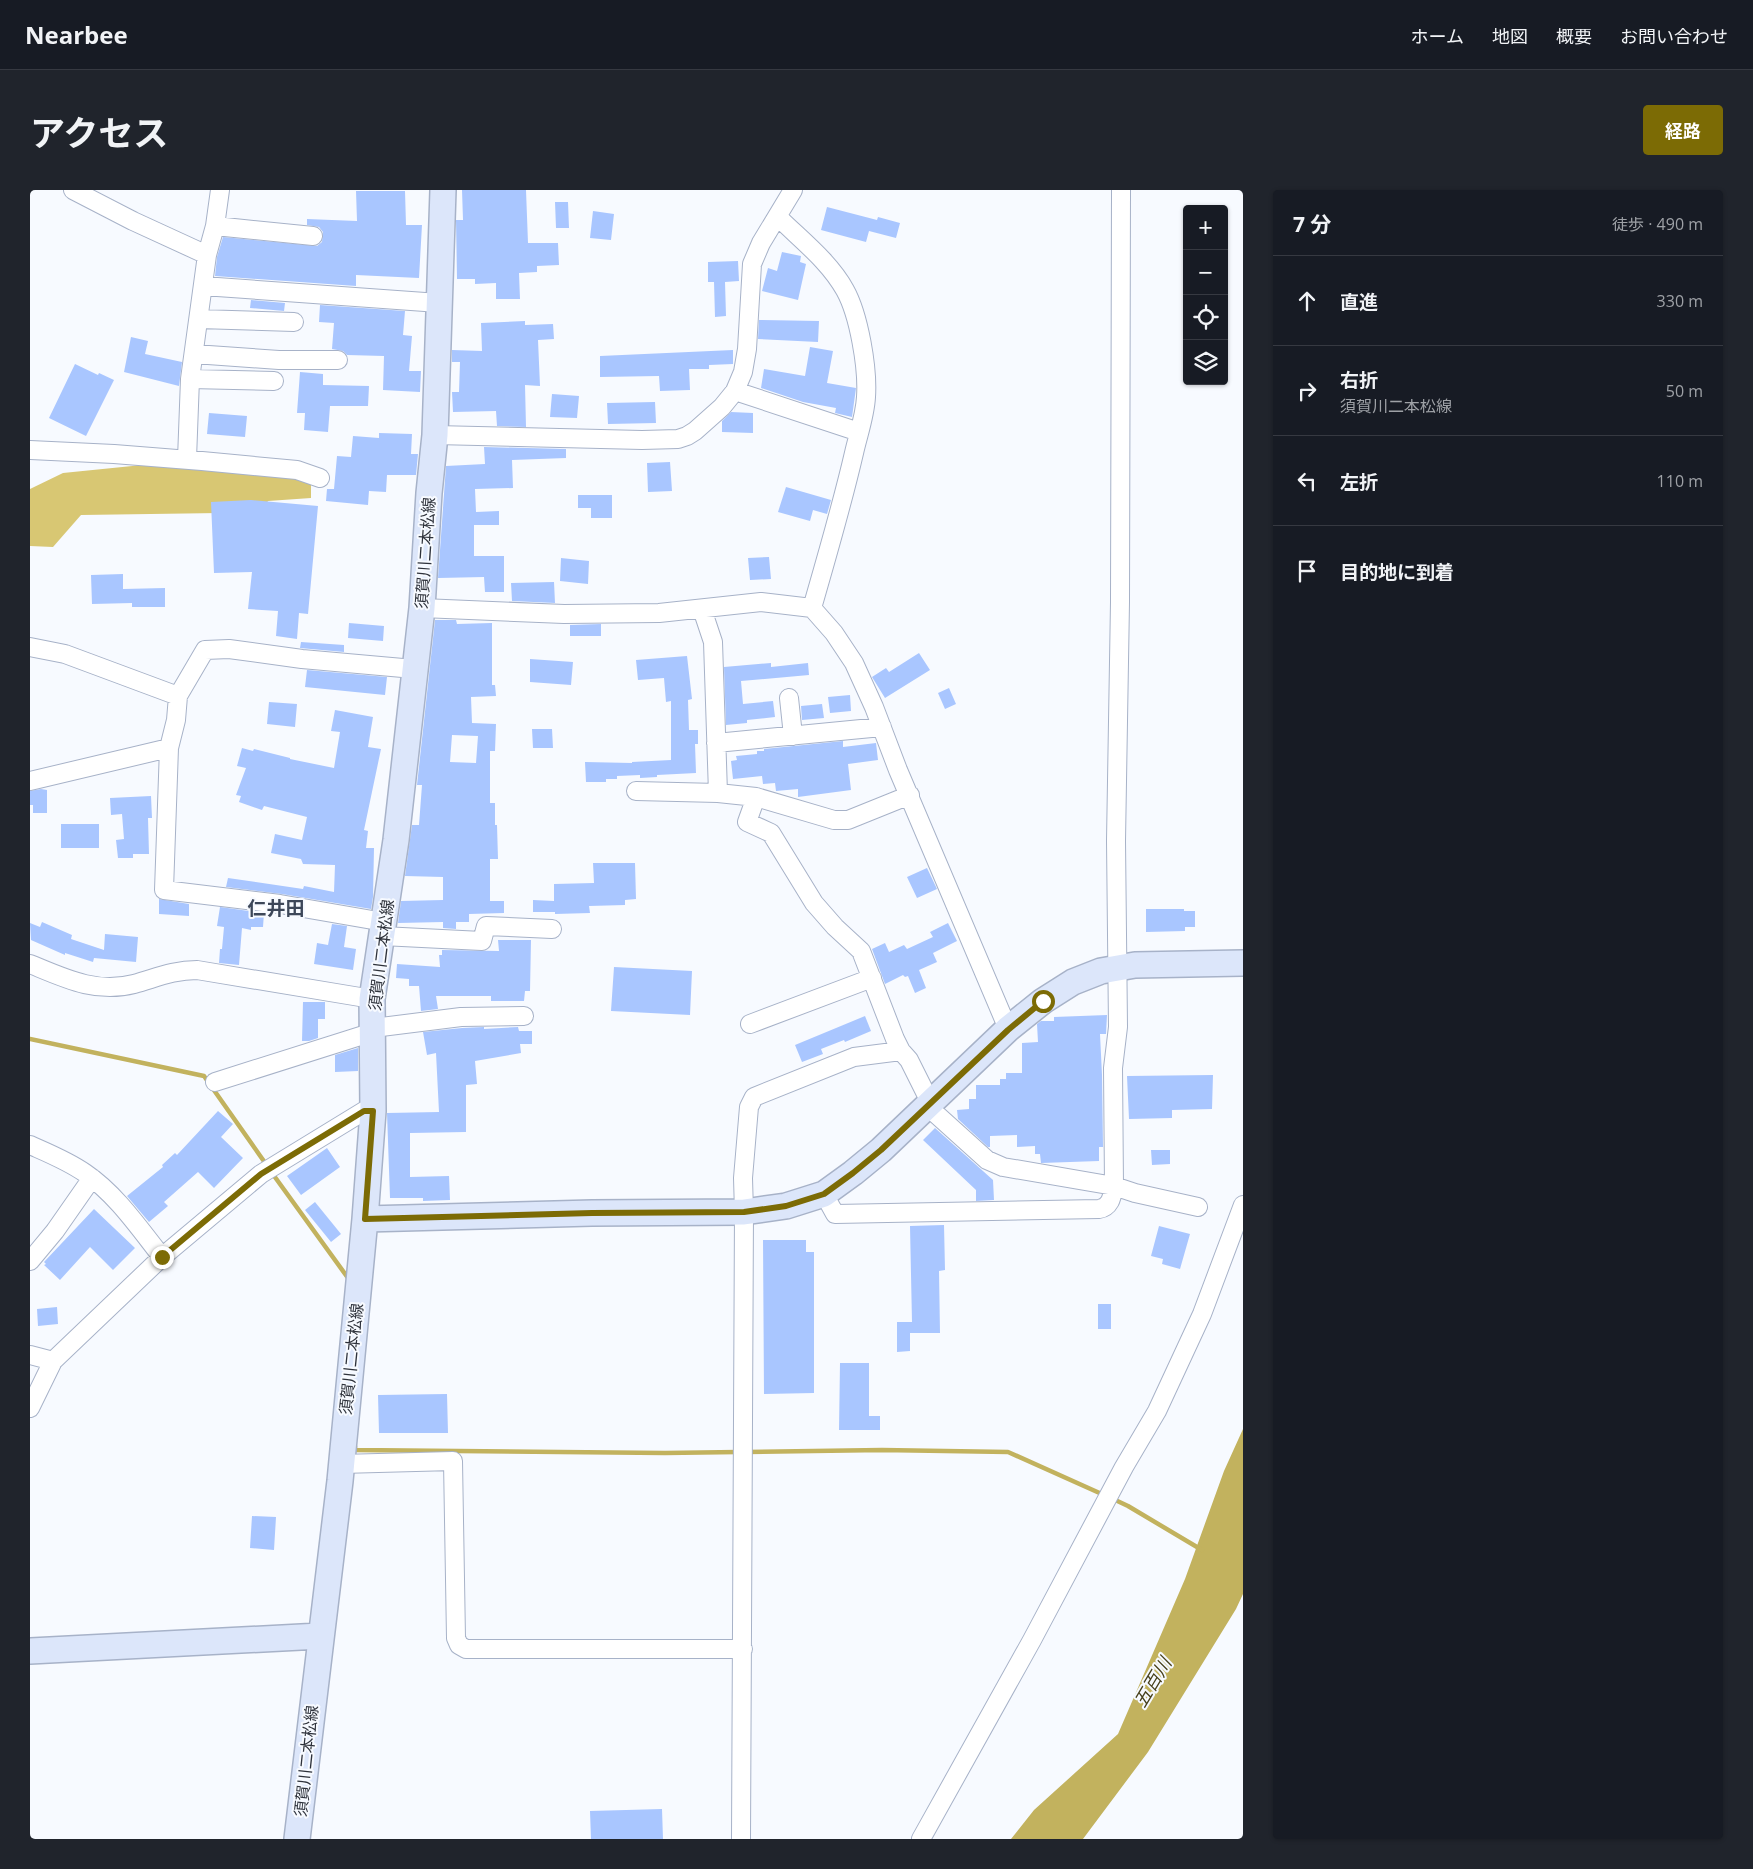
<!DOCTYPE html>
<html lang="ja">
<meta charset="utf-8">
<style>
:root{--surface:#171b24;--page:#20242c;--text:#f1f3f6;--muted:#9ea1a6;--line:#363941;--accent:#7c6b05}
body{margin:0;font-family:"Open Sans","Noto Sans JP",sans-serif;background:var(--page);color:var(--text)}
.controls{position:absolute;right:15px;top:15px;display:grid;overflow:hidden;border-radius:5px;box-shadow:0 1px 4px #0004}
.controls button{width:45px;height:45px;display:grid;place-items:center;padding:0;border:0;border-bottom:1px solid var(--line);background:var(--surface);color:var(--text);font:25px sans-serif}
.stop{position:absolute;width:15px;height:15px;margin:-11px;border:4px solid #7c6b05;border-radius:50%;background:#fff}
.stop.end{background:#7c6b05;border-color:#fff;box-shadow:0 1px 5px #0008}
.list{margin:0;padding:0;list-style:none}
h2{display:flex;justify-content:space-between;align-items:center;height:65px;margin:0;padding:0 20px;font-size:21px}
h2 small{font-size:16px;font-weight:400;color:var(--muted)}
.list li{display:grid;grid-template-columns:32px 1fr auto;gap:15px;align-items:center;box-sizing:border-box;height:90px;padding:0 20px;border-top:1px solid var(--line)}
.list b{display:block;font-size:19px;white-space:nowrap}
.list p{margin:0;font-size:16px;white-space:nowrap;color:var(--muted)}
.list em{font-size:16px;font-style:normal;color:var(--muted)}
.icon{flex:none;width:28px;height:28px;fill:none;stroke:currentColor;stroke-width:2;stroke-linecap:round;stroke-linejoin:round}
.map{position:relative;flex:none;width:1213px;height:1649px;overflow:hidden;border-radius:5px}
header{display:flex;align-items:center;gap:30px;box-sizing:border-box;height:70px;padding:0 25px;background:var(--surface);border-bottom:1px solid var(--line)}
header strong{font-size:24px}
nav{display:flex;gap:28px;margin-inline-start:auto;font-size:18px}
.intro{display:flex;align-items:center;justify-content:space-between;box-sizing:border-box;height:120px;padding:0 30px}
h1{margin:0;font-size:35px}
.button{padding:12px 22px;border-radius:5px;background:var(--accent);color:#fff;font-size:18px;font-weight:700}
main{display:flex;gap:30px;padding:0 30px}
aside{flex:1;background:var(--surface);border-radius:5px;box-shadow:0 1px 4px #0004}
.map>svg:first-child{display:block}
.forest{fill:#d8c773}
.water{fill:#c2b25e}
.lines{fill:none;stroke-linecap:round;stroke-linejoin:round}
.stream{stroke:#c2b25e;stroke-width:4.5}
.building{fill:#a9c6ff;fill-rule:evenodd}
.street-casing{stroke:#a7b2c8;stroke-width:20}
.secondary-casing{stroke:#a7b2c8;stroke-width:28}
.street{stroke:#fff;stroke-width:18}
.secondary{stroke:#dce6fa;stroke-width:25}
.route{stroke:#7c6b05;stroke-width:6}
.labels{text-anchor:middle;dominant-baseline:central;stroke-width:4;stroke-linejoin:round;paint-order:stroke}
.street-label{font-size:16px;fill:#2e323b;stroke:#f7faff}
.water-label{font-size:18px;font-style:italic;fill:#47401b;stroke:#f7faff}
.quarter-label{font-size:19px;font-weight:bold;fill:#3d4759;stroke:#f7faff}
</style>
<header>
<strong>Nearbee</strong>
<nav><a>ホーム</a><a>地図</a><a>概要</a><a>お問い合わせ</a></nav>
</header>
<div class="intro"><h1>アクセス</h1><a class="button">経路</a></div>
<main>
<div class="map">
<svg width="1213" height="1649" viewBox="0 0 1213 1649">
<rect width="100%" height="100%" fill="#f7faff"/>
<path class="forest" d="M132,273L281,287V308L238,311L218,344L190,323L51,325L23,357L0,356V299L33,283Z"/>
<path class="water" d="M1213,1239V1404L1206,1419L1118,1562L1053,1649H981L1004,1620L1088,1544L1155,1389L1194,1281Z"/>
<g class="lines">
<path class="stream" d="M0,849L174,886L238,977
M242,983L318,1088
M325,1256V1260L635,1263L708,1262
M716,1262L852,1260L978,1262L1074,1305
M1081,1308L1098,1316L1172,1360"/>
</g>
<path class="building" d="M432,0H496L498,53H528L529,75L507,76V82L489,83L490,109H466V93L445,94V89H427L426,30H433Z
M326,1H375L376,35H392L389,88L326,85V96L185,86L187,67L193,47L287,56L292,52L293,42L289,37L277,35V29L327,31Z
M525,12H538L539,38H526Z
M797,17L847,30L848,27L870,33L866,48L839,41L836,52L791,40Z
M563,21L584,24L581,50L560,48Z
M752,62L771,66L770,72L776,74L768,110L732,101L738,78L747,81Z
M708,71L709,91L695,92L696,126L685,127L684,92H678V72Z
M221,110L255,113L254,121L220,118Z
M290,115L375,121L373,145L382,146L379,181H391L390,202L353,200L354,166L317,165L313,161L302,159L304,133L289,132Z
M729,130L789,131L788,152L728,149Z
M495,131V135L523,134L524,149L508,150L510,196L495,195L496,237L467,236L466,221L423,222L422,202H429L430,172H422V160L452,161L451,133Z
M101,147L118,151L115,164L152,172L149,196L94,182Z
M780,157L803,161L797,193L826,198L822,227L805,223L806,218L773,212L731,198L734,179L775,186Z
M703,160V174L679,175V179H659L660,200L630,201L629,186L570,187V166Z
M45,174L68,185L69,183L84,190L56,246L19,228Z
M270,182L293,184V195L339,196L338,216H300L298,242L274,240L275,223H267Z
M522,204L549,206L547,228L520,227Z
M625,212L626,233L578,234L577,213Z
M701,222L723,223V243L692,242V231Z
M179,223L217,226L215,247L177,244Z
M349,243L382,244L381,264H388L386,285H357L356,302L339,301L338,315L296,311L297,299H304L307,266L321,267L323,246L349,248Z
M454,257L536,259V268L482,270L483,298L445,299L446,322L469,321V335H444V366H474V402H455L454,387L408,388L416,276L455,274Z
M640,272L642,301L618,302L617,273Z
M756,297L801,310L797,324L783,320L780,331L748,322Z
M548,305H582V328H561V318H548Z
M221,310L288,316L278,424L269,423L267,449L246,446L248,421L218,419L222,382L184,383L181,312Z
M739,367L741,389L720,390L718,368Z
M531,368L559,371L558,394L530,391Z
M93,384V399L135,398V417H102V413L62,414L61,385Z
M524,392L525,413L482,411L481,393Z
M405,430H426L427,434L462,433V495H465L466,506L441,507L442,533L466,534L465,561H460V613H465V635H467L468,669H460V711H474V723L439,724V732H426V739L413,738V732L368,733L371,711L413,710V687L375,686L382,635H389L392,595H387ZM422,545L448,546L446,573L420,572Z
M319,433L354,436L353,451L318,448Z
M571,434V446H540V435Z
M271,452L314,455V462L270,458Z
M889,463L900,480L855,508L842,487L856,478L859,482Z
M657,466L662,509L658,510L659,540H668V554H665L666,583L627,585V587L610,588V585L587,586V589H576V592H556L555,572L602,573V572L641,570V511L636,512L634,488L608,490L606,470Z
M500,469L543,472L541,495L500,492Z
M741,473V477L778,473L779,485L711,491L713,514L743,511L745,527L717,530V533L696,535L694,477Z
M277,480L357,487L355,505L275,497Z
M919,498L926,514L915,519L908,503Z
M820,505L821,521L800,523L798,507Z
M239,512L267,514L265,537L237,534Z
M792,514L794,528L772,530L771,516Z
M305,520L343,527L338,557L351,559L334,640L338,641L336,658H344L343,707L341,719L252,704L196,697L198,688L273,699L274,696L304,702L305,675L273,674L271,669L241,663L245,644L272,650L277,627L234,616L232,620L209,612L211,606L206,605L216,578L207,576L212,558L223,561L224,559L260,568V569L304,578L310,542L301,541Z
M502,539H522L523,558H503Z
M813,551V557L846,553L848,570L818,574L821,600L768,607V599L746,601L745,593L733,594L732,586L703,589L701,571L707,570L706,566L727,564V561H734V559Z
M11,599L17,600V623H3V615H0V601Z
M121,606L122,628H118L119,664H103V668H88L86,650L94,649L92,624L81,625L80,608Z
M31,634H69V658H31Z
M563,673H605L606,709L595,710V715L559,716L560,723L525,724V722H503V710L524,711V694L564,693Z
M897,678L907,699L887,708L877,687Z
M129,709L159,714V726L129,724Z
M190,717L234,723L233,737H221V740L212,738L209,775L189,773L190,759H192L194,737L187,736Z
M1116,719H1154V721H1165V737H1155V741L1116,742Z
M12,732L42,745L41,749L74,760L75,744L108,747L106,772L64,768L63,772L35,763V765L1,750L0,733L10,737Z
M918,733L927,751L903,763L907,772L889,780L896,798L885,803L878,786L875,787L873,785L855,794L842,759L855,753L859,762L874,755L877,759L903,747L900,742Z
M302,734L317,736L314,757L326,759L323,780L284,774L287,753L298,755Z
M468,750H501L500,801H495L494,811H461V806H406L408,819L391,821L389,796H379V789L366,788L367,774L410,777L409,765H412V760L469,761Z
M584,777L662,781L660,825L581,821Z
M273,812H295V829H288V848L279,851H272Z
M1077,825L1076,844H1070L1072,885L1073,957H1069V971L1011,973L1010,964H1005V956L987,957V945L960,946V957H958L928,929L927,920L939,919V909H946V895H970V889H976V883H992V853L1008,852L1007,834L1011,831H1024V827Z
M835,826L841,841L815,852L814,850L791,859L793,864L772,872L765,855Z
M454,837V839L488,837L489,841H502V854H490L491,863L445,871L447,894L436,895V942L380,943V987L419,986L420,1010L393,1011V1008H360L357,923L409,922L406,863L397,865L393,842L432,838Z
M328,858V881L305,882V865Z
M1183,885L1182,919L1142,920V928L1099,929L1097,886Z
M188,921L203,934L191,947L213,968L184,998L168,982L134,1012L138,1016L119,1032L97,1006L133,977L132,975L145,963L147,965Z
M905,938L963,990L964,1010L946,1011V1000L893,950Z
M297,958L310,977L271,1005L257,986Z
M1121,960H1140V974L1122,975Z
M285,1012L311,1044L301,1052L275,1020Z
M64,1019L105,1058L83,1080L60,1057L30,1090L14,1075L16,1074L14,1072Z
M914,1035L915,1080L909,1081L910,1143H880V1161L867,1162V1132H882L880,1036Z
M1129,1036L1160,1044L1150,1079L1132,1074L1133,1069L1121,1066Z
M733,1050H776V1062H784V1203L734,1204Z
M1068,1114H1081V1139H1068Z
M27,1117L28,1134L8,1136L7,1119Z
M810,1173H839V1226H850V1240H809Z
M417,1204L418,1243H349L348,1205Z
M222,1326L246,1327L244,1360L220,1358Z
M632,1619L633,1649H561L560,1621Z"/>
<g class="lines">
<defs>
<path id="street" d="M43,0L103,31L177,65L185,36L190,0
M748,27C770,49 799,71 815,100C829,125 838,178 836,207C835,226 828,245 824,263C812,315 797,366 782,418
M185,36L283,46
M173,96L409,113
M169,129L264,132
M164,164L249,170H308
M160,189L244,191
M705,201L829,242
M405,245L612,250L648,249L657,246L665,241L692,217L705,201L713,182L717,159L722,74L731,53L763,0
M0,260L84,264L172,271L267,280L290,288
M157,269L160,189L177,65
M392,418L534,424L629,423L731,412L782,418L804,443L824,473L844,517L868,580L978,839
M672,419L683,452L688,603
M0,457L35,464L148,506L175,460L199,459L272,469L384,479
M759,508L763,546
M686,553L852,537
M139,558L134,700L250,714L354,732
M0,591L139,558L146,530L148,506
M606,601L688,603L726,607L804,630H818L880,605
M726,607L717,632L741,643L784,713L805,737L831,761L865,849L871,861L879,870L906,924L957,970L973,977L1084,996L1105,1003L1168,1017
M352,746L452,751L456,736L522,739
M0,774C34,788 66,804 104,794C126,788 143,780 167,780L342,809
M720,834L842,788
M343,838L431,827L494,826
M185,892L343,842
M0,955C18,963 38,971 55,983C86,1004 109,1038 132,1067
M794,1004L805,1024L1069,1019C1081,1017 1082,1006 1084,996L1083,878L1088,837L1086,651L1090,412L1091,0
M0,1071L25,1041L62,988
M0,1165L23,1171
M0,1218L23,1171L132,1067L231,984L334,921H343
M311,1274L423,1271L426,1448L429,1455L436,1459H713
M711,1649L714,1022L713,988L719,917L724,907L824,867L871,861
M891,1649L1002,1450L1094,1277L1127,1221L1172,1124L1213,1015"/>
<path id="secondary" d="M335,1029L562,1023L714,1022L756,1016L794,1004L823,983L851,960L978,839L1013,811L1043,792L1071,781L1105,775L1213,773
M0,1461L290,1446
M267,1649L310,1291L335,1029L343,921L342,809L366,650L392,418L399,303L405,245L413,0"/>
</defs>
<use href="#street" class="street-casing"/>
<use href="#secondary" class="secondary-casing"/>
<use href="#street" class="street"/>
<use href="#secondary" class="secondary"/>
</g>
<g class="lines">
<path class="route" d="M132,1067L231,984L334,921H343L335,1029L562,1023L714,1022L756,1016L794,1004L823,983L851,960L978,840L1013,811"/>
</g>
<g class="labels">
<g class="street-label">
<text transform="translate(395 363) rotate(-86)">須賀川二本松線</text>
<text transform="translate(351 765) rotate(-83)">須賀川二本松線</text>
<text transform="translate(321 1169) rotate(-84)">須賀川二本松線</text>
<text transform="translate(276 1571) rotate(-84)">須賀川二本松線</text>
</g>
<g class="water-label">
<text transform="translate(1122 1492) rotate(-59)">五百川</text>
</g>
<g class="quarter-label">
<text x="246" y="718">仁井田</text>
</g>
</g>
</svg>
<div class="controls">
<button>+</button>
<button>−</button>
<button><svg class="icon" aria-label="locate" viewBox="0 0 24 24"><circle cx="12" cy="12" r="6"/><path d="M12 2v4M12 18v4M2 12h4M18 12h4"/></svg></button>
<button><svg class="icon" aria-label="layers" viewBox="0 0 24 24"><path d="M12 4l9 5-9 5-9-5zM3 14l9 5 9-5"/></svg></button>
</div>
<div class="stop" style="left:1013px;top:811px"></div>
<div class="stop end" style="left:132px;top:1067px"></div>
</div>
<aside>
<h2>7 分<small>徒歩 · 490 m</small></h2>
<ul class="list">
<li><svg class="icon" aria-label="ahead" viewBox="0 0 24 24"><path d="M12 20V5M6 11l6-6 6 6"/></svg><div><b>直進</b></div><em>330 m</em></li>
<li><svg class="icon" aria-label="right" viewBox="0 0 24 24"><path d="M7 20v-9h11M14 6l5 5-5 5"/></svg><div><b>右折</b><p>須賀川二本松線</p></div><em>50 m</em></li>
<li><svg class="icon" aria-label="left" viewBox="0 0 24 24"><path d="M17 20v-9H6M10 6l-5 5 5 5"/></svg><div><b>左折</b></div><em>110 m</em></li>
<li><svg class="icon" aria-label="arrive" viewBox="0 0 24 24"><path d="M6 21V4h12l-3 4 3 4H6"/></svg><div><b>目的地に到着</b></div></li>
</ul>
</aside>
</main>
